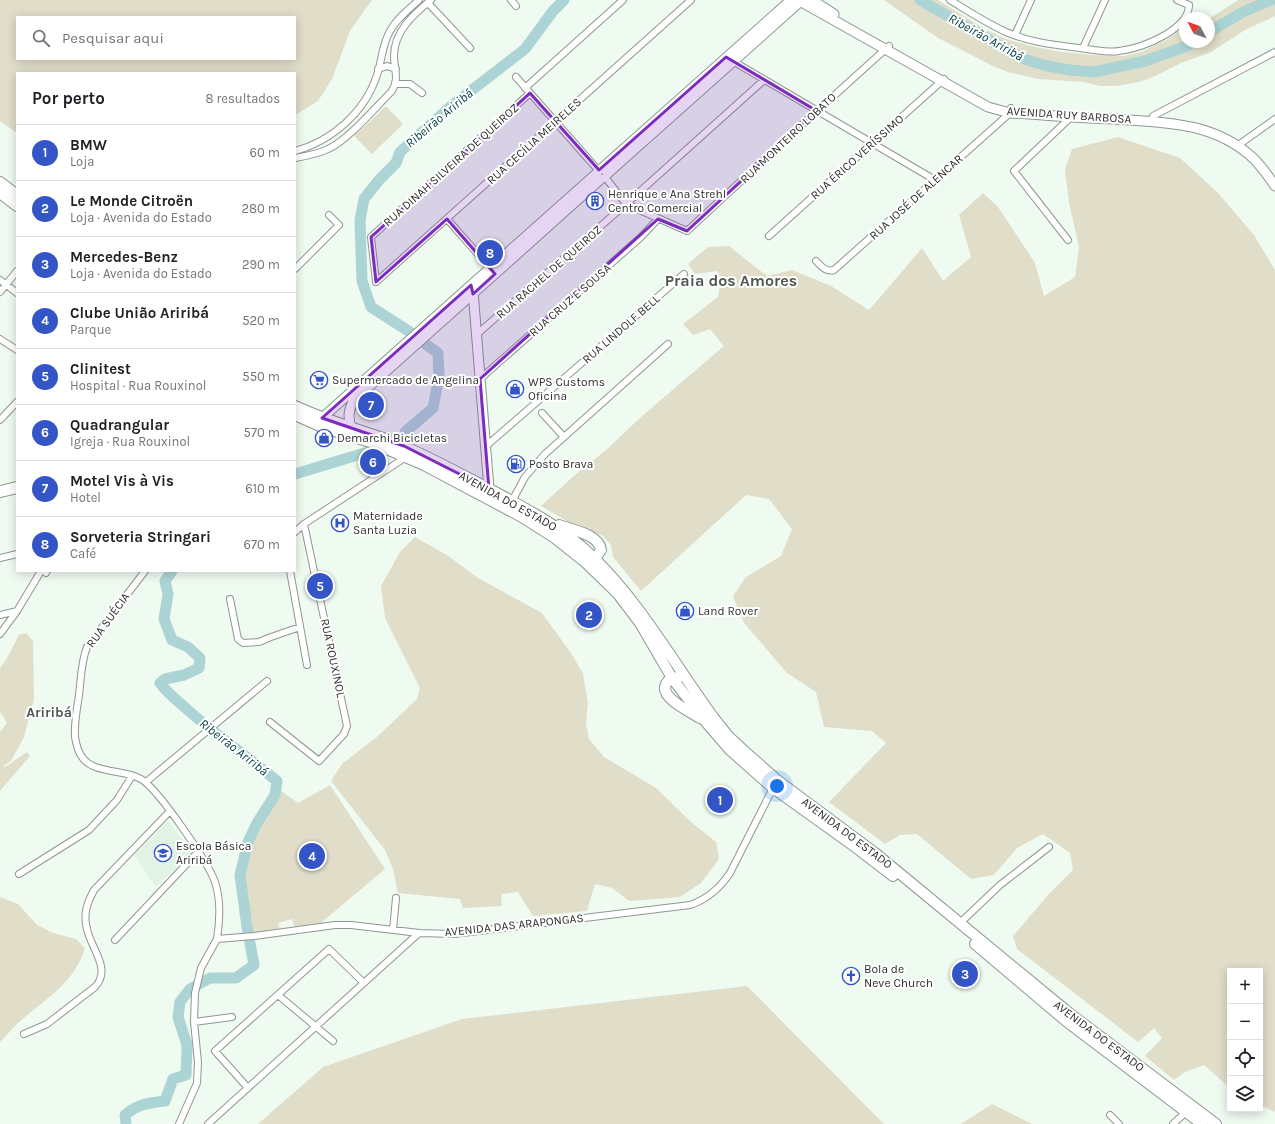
<!DOCTYPE html>
<html lang="pt">
<meta charset="utf-8">
<style>
:root{--surface:#fff;--page:#f6f6f6;--text:#202124;--muted:#757577;--line:#e0e0e0;--accent:#3455c6}
body{margin:0;font-family:Karla,sans-serif;background:var(--page);color:var(--text)}
.controls{position:absolute;right:12px;bottom:12px;display:grid;overflow:hidden;border-radius:0px;box-shadow:0 2px 10px #0003}
.controls button{width:36px;height:36px;display:grid;place-items:center;padding:0;border:0;border-bottom:1px solid var(--line);background:var(--surface);color:var(--text);font:20px sans-serif}
.compass{position:absolute;left:1179px;top:12px;width:36px;height:36px;border-radius:50%;background:var(--surface);box-shadow:0 2px 10px #0003;rotate:311deg}
.you{position:absolute;left:777px;top:786px;width:14px;height:14px;margin:-10px;border:3px solid #fff;border-radius:50%;background:#1a73e8;box-shadow:0 0 0 6px #1a73e833}
.badge{display:grid;place-items:center;width:26px;height:26px;border-radius:50%;background:var(--accent);color:#fff;font-size:13px;font-weight:700}
.pin{position:absolute;translate:-50% -50%;border:2px solid #fff;box-shadow:0 1px 4px #0006}
.list{margin:0;padding:0;list-style:none}
h2{display:flex;justify-content:space-between;align-items:center;height:52px;margin:0;padding:0 16px;font-size:17px}
h2 small{font-size:13px;font-weight:400;color:var(--muted)}
.list li{display:grid;grid-template-columns:26px 1fr auto;gap:12px;align-items:center;box-sizing:border-box;height:56px;padding:0 16px;border-top:1px solid var(--line)}
.list b{display:block;font-size:15px;white-space:nowrap}
.list p{margin:0;font-size:13px;white-space:nowrap;color:var(--muted)}
.list em{font-size:13px;font-style:normal;color:var(--muted)}
.icon{flex:none;width:22px;height:22px;fill:none;stroke:currentColor;stroke-width:2;stroke-linecap:round;stroke-linejoin:round}
.map{position:relative;flex:none;width:1275px;height:1124px;overflow:hidden}
.search{position:absolute;background:var(--surface);box-shadow:0 2px 10px #0003;left:16px;top:16px;width:280px;height:44px;display:flex;align-items:center;gap:10px;box-sizing:border-box;padding:0 14px;border-radius:0px;color:var(--muted);font-size:15px}
.panel{position:absolute;background:var(--surface);box-shadow:0 2px 10px #0003;left:16px;top:72px;width:280px;height:500px;border-radius:0px}
.map>svg:first-child{display:block}
.built{fill:#e1f3e4}
.green{fill:#e0dec9;fill-rule:evenodd}
.lines{fill:none;stroke-linecap:round;stroke-linejoin:round}
.river{stroke:#add4d4;stroke-width:11}
.street-casing{stroke:#8e9890;stroke-width:8}
.secondary-casing{stroke:#8e9890;stroke-width:11}
.primary-casing{stroke:#8e9890;stroke-width:12}
.street{stroke:#fff;stroke-width:6}
.secondary{stroke:#fff;stroke-width:9}
.primary{stroke:#fff;stroke-width:10}
.marked{fill:#7b2cbf;fill-opacity:0.2;stroke:#7b2cbf;stroke-width:3;stroke-linejoin:round}
.labels{text-anchor:middle;dominant-baseline:central;stroke-width:4;stroke-linejoin:round;paint-order:stroke}
.street-label{font-size:12px;fill:#2c302c;stroke:#fff}
.poi-label{font-size:12px;fill:#2c302c;stroke:#fff;text-anchor:start}
.water-label{font-size:13px;font-style:italic;fill:#034142;stroke:#fff}
.quarter-label{font-size:14px;font-weight:bold;fill:#4e574f;stroke:#fff}
.district-label{font-size:16px;font-weight:bold;fill:#4e574f;stroke:#fff}
</style>
<div class="map">
<svg width="1275" height="1124" viewBox="0 0 1275 1124">
<rect width="100%" height="100%" fill="#effaf1"/>
<path class="built" d="M168,821L192,852L156,887L134,855Z"/>
<path class="green" d="M0,0H372L350,31L332,79L318,101L297,114H295V73H17V133L0,121ZM17,17H295V59H17Z
M884,0H938L985,29L1006,39L1027,45L1055,51L1091,55L1124,56L1141,52L1166,40L1175,34L1185,24V42H1209V19L1238,0H1275V16L1245,30L1211,52L1181,63L1153,77L1139,82L1116,86H1100L1083,82L1038,79L1008,72L995,67L938,38Z
M386,106L403,124L372,154L354,136Z
M1118,137L1180,158L1217,192L1254,235L1275,270V1112L1260,1105V971H1230V1088L1204,1065L1185,1072L1174,1080L1145,1056L1162,1038L1154,1028L1138,1042L1017,949L1013,936L1048,895L1073,870L1070,853L1043,834L1017,848L994,875L971,879L917,834L900,835L885,844L829,802L886,743L872,731L824,727L816,692L787,673L744,623L733,596L746,577L781,556L792,529L769,499L746,495L641,591L613,557L611,545L603,536L576,524L570,523L541,506L576,474L606,450L641,417L724,346L710,329L693,335L683,324L718,297L721,279L717,271L695,274L688,264L708,247L729,246L767,276L792,270L831,286L869,310L922,248L943,281L971,257L959,215L983,193L998,207L1035,263L1044,296L1075,277L1079,247L1069,203L1065,170L1072,149Z
M415,537L447,555L478,578L542,613L573,656L583,674L588,703L586,724L589,739L604,757L656,788L691,822L716,842L719,859L701,883L680,897L629,901L612,888L595,884L587,911L533,916L518,892L501,894L502,906L463,908L460,899L398,893L393,869L385,850L331,781L342,764L378,736L417,699L420,688L385,618L381,586L400,552Z
M26,633L33,641L34,699L24,737L11,761L3,766L5,767L27,752L30,756L0,791V732L7,723L1,713L0,714V668L6,660L19,635Z
M330,785L385,869L321,923L295,927L292,919L278,923L280,929L251,933L244,875L250,843L259,824L280,790L298,803Z
M0,897L18,904L37,925L53,933L76,939L85,948C73,986 44,999 17,1024C11,1030 6,1036 0,1042Z
M747,986L884,1124H258L323,1067L462,1019Z
M992,1104L1032,1124H961Z"/>
<g class="lines">
<path class="river" d="M920,0L1021,58L1047,66L1070,70L1094,72L1145,61L1187,46L1193,42
M1209,32L1243,12L1271,0
M410,332L371,307L362,281L360,220L364,199L379,180L396,163L400,152L450,107L525,49L553,11L564,0
M405,432L433,408L439,376L438,353L424,343
M295,474L371,451
M126,1124L125,1115C137,1104 149,1103 165,1101L173,1079L186,1075L187,1045L178,1017L180,1002L190,989L210,978H236L254,965L247,927L240,875L248,842L257,823L275,795L277,781C248,757 217,736 189,711C179,702 168,694 160,683L165,679L184,675L199,668L200,658L188,647L172,640L164,619L168,594L165,581L172,571"/>
<defs>
<path id="street" d="M511,0L516,6
M950,0C968,11 986,23 1006,32C1031,43 1058,45 1086,49C1097,50 1109,53 1119,51C1136,49 1151,43 1165,35C1175,29 1189,18 1189,5
M1177,0L1189,5
M428,3L470,48
M1015,35L1031,0
M1083,48L1105,0
M731,60L935,180
M378,69L387,66L396,69
M516,77L598,170
M396,84H410L422,93
M525,88L623,0
M1152,121L1153,116L1275,52
M1237,146L1275,119
M295,151C332,141 365,112 377,75C382,60 382,45 390,31C397,18 409,9 419,0
M295,158C306,156 318,154 328,149C348,140 375,108 391,92C400,80 394,69 394,56C394,31 414,14 431,0
M605,177L626,204L687,231L817,111L889,46
M447,219L492,270
M769,236L944,79
M1068,240L1014,171L1071,117
M816,261C822,267 826,272 834,270L1010,113L1011,108
M295,269L339,225L329,215
M0,280L17,293
M376,282L691,0
M376,282L371,237L530,93
M0,292L17,271
M476,335L626,204L764,80
M0,339L17,350
M480,379L641,237L658,219
M542,413L564,437
M0,420L17,402
M485,447L684,274
M0,489L17,485
M0,494L17,490
M512,501L525,477L545,454L668,344
M295,532L304,524
M0,558L17,554
M145,571L87,647C81,662 81,679 79,695C77,709 74,723 75,737C76,743 78,752 82,757C93,774 124,769 141,779C158,789 208,862 215,882C221,900 220,920 217,939
M290,571L307,665
M46,573L47,571
M230,599L238,639L243,643L259,642L271,637L300,627
M0,615L17,611
M0,634L17,611L41,571
M270,722L319,761L344,734L347,726L304,524L406,457
M146,782L267,681
M19,874L89,830L117,800L132,776
M960,923L1000,885L1049,847
M393,930L396,898
M115,940L198,852
M278,995L333,1041
M194,1022L232,1017
M24,1034L47,1024L95,987C112,969 91,949 87,929C83,914 87,903 94,890L170,811
M248,1088L215,1051L329,949L364,983
M1110,1115L1119,1124
M179,1124L197,1083L198,1062L194,1022L195,993L201,968L217,939L254,936L335,925H351L419,933L454,934L690,905C708,899 720,888 730,873L773,788
M208,1124L419,933
M1173,1124L1186,1112"/>
<path id="secondary" d="M798,0L988,107L1010,113C1045,115 1079,118 1114,119C1164,122 1215,122 1254,159C1262,167 1269,177 1275,186
M812,0L834,14
M601,169L791,0
M607,174L802,0
M473,291L489,489
M322,418L597,173
M351,428C348,417 348,411 354,400L601,179"/>
<path id="primary" d="M0,182L17,195
M0,193L17,206
M295,406C325,420 357,429 389,440C420,452 449,468 478,483C519,505 561,525 594,558C641,604 675,665 713,717L729,737L743,750L777,780L875,853L1069,1013L1216,1124
M295,415L322,427L370,442L424,465L522,517L555,538L585,562L618,594L640,623L672,678L705,721L730,750L773,788L858,849L893,876
M559,525C572,530 599,534 601,550L595,559L589,561
M679,677L672,678C670,679 667,682 666,684C659,698 691,712 700,718
M975,944L1066,1021L1202,1124"/>
</defs>
<use href="#street" class="street-casing"/>
<use href="#secondary" class="secondary-casing"/>
<use href="#primary" class="primary-casing"/>
<use href="#street" class="street"/>
<use href="#secondary" class="secondary"/>
<use href="#primary" class="primary"/>
</g>
<path class="marked" d="M726,57L817,111L687,231L658,219L480,379L489,489L404,446L322,418L471,285L473,294L495,274L447,219L376,282L371,237L530,93L599,170Z"/>
<defs>
<symbol id="building-ring" viewBox="-11 -11 22 22"><circle r="9.5" fill="#fff" stroke="#3455c6" stroke-width="1.5"/><path d="M-4-6H4V6H1V3H-1V6H-4ZM-2.5-4.3h1.7v1.8h-1.7ZM.8-4.3h1.7v1.8H.8ZM-2.5-1h1.7V.8h-1.7ZM.8-1h1.7V.8H.8Z" fill="#3455c6"/></symbol>
<symbol id="supermarket-ring" viewBox="-11 -11 22 22"><circle r="9.5" fill="#fff" stroke="#3455c6" stroke-width="1.5"/><path d="M-6-5.5h2.5l.6 2H6L4.5 2H-2.5L-4.4-4H-6ZM-1.5 3.2a1.3 1.3 0 1 0 .1 0ZM3 3.2a1.3 1.3 0 1 0 .1 0Z" fill="#3455c6"/></symbol>
<symbol id="shop-ring" viewBox="-11 -11 22 22"><circle r="9.5" fill="#fff" stroke="#3455c6" stroke-width="1.5"/><path d="M-5-2.5h2.3a2.7 3.5 0 0 1 5.4 0H5L5.5 6h-11ZM-1.5-2.5h3a1.5 2.3 0 0 0-3 0Z" fill="#3455c6"/></symbol>
<symbol id="fuel-ring" viewBox="-11 -11 22 22"><circle r="9.5" fill="#fff" stroke="#3455c6" stroke-width="1.5"/><path d="M-5.5-6h7V0h2V4h1.3V-2.5L3-4.5l.8-.8L6-3V5H2.5V1h-1V6h-7ZM-4.2-4.7v3.2H.2V-4.7Z" fill="#3455c6"/></symbol>
<symbol id="hospital-ring" viewBox="-11 -11 22 22"><circle r="9.5" fill="#fff" stroke="#3455c6" stroke-width="1.5"/><path d="M-5-5h3v3.5h4V-5h3V5h-3V1.5h-4V5h-3Z" fill="#3455c6"/></symbol>
<symbol id="school-ring" viewBox="-11 -11 22 22"><circle r="9.5" fill="#fff" stroke="#3455c6" stroke-width="1.5"/><path d="M0-5L7-2L0 1L-7-2ZM-4 1L0 2.5L4 1V4Q0 6-4 4Z" fill="#3455c6"/></symbol>
<symbol id="church-ring" viewBox="-11 -11 22 22"><circle r="9.5" fill="#fff" stroke="#3455c6" stroke-width="1.5"/><path d="M-1.2-6h2.4v3.5h3.3v2.4h-3.3V6h-2.4V-.1h-3.3v-2.4h3.3Z" fill="#3455c6"/></symbol>
</defs>
<g fill-rule="evenodd">
<use href="#building-ring" x="585" y="191" width="20" height="20"/>
<use href="#supermarket-ring" x="309" y="370" width="20" height="20"/>
<use href="#shop-ring" x="505" y="379" width="20" height="20"/>
<use href="#shop-ring" x="314" y="428" width="20" height="20"/>
<use href="#fuel-ring" x="506" y="454" width="20" height="20"/>
<use href="#hospital-ring" x="330" y="513" width="20" height="20"/>
<use href="#shop-ring" x="675" y="601" width="20" height="20"/>
<use href="#school-ring" x="153" y="843" width="20" height="20"/>
<use href="#church-ring" x="841" y="966" width="20" height="20"/>
</g>
<g class="labels">
<g class="street-label">
<text transform="translate(1069 115) rotate(4)">AVENIDA RUY BARBOSA</text>
<text transform="translate(788 138) rotate(-43)">RUA MONTEIRO LOBATO</text>
<text transform="translate(534 141) rotate(-42)">RUA CECÍLIA MEIRELES</text>
<text transform="translate(857 157) rotate(-42)">RUA ÉRICO VERÍSSIMO</text>
<text transform="translate(451 165) rotate(-42)">RUA DINAH SILVEIRA DE QUEIROZ</text>
<text transform="translate(916 197) rotate(-42)">RUA JOSÉ DE ALENCAR</text>
<text transform="translate(549 272) rotate(-41)">RUA RACHEL DE QUEIROZ</text>
<text transform="translate(570 300) rotate(-41)">RUA CRUZ E SOUSA</text>
<text transform="translate(621 329) rotate(-41)">RUA LINDOLF BELL</text>
<text transform="translate(508 501) rotate(29)">AVENIDA DO ESTADO</text>
<text transform="translate(108 620) rotate(-54)">RUA SUÉCIA</text>
<text transform="translate(333 658) rotate(78)">RUA ROUXINOL</text>
<text transform="translate(847 833) rotate(37)">AVENIDA DO ESTADO</text>
<text transform="translate(514 925) rotate(-6)">AVENIDA DAS ARAPONGAS</text>
<text transform="translate(1099 1036) rotate(37)">AVENIDA DO ESTADO</text>
</g>
<g class="poi-label">
<text x="608" y="194">Henrique e Ana Strehl<tspan x="608" dy="14">Centro Comercial</tspan></text>
<text x="332" y="380">Supermercado de Angelina</text>
<text x="528" y="382">WPS Customs<tspan x="528" dy="14">Oficina</tspan></text>
<text x="337" y="438">Demarchi Bicicletas</text>
<text x="529" y="464">Posto Brava</text>
<text x="353" y="516">Maternidade<tspan x="353" dy="14">Santa Luzia</tspan></text>
<text x="698" y="611">Land Rover</text>
<text x="176" y="846">Escola Básica<tspan x="176" dy="14">Ariribá</tspan></text>
<text x="864" y="969">Bola de<tspan x="864" dy="14">Neve Church</tspan></text>
</g>
<g class="water-label">
<text transform="translate(986 37) rotate(29)">Ribeirão Ariribá</text>
<text transform="translate(439 118) rotate(-40)">Ribeirão Ariribá</text>
<text transform="translate(234 747) rotate(38)">Ribeirão Ariribá</text>
</g>
<g class="quarter-label">
<text x="49" y="712">Ariribá</text>
</g>
<g class="district-label">
<text x="731" y="280">Praia dos Amores</text>
</g>
</g>
</svg>
<div class="controls">
<button>+</button>
<button>−</button>
<button><svg class="icon" aria-label="locate" viewBox="0 0 24 24"><circle cx="12" cy="12" r="6"/><path d="M12 2v4M12 18v4M2 12h4M18 12h4"/></svg></button>
<button><svg class="icon" aria-label="layers" viewBox="0 0 24 24"><path d="M12 4l9 5-9 5-9-5zM3 14l9 5 9-5"/></svg></button>
</div>
<svg class="compass" viewBox="-18 -18 36 36"><path d="M0-13l5 13h-10z" fill="#e53935"/><path d="M0 13l5-13h-10z" fill="#757577"/></svg>
<div class="you"></div>
<div class="pin badge" style="left:720px;top:800px">1</div>
<div class="pin badge" style="left:589px;top:615px">2</div>
<div class="pin badge" style="left:965px;top:974px">3</div>
<div class="pin badge" style="left:312px;top:856px">4</div>
<div class="pin badge" style="left:320px;top:586px">5</div>
<div class="pin badge" style="left:373px;top:462px">6</div>
<div class="pin badge" style="left:371px;top:405px">7</div>
<div class="pin badge" style="left:490px;top:253px">8</div>
<div class="search"><svg class="icon" aria-label="search" viewBox="0 0 24 24"><circle cx="10" cy="10" r="6"/><path d="M15 15l6 6"/></svg>Pesquisar aqui</div>
<section class="panel">
<h2>Por perto<small>8 resultados</small></h2>
<ul class="list">
<li><span class="badge">1</span><div><b>BMW</b><p>Loja</p></div><em>60 m</em></li>
<li><span class="badge">2</span><div><b>Le Monde Citroën</b><p>Loja · Avenida do Estado</p></div><em>280 m</em></li>
<li><span class="badge">3</span><div><b>Mercedes-Benz</b><p>Loja · Avenida do Estado</p></div><em>290 m</em></li>
<li><span class="badge">4</span><div><b>Clube União Ariribá</b><p>Parque</p></div><em>520 m</em></li>
<li><span class="badge">5</span><div><b>Clinitest</b><p>Hospital · Rua Rouxinol</p></div><em>550 m</em></li>
<li><span class="badge">6</span><div><b>Quadrangular</b><p>Igreja · Rua Rouxinol</p></div><em>570 m</em></li>
<li><span class="badge">7</span><div><b>Motel Vis à Vis</b><p>Hotel</p></div><em>610 m</em></li>
<li><span class="badge">8</span><div><b>Sorveteria Stringari</b><p>Café</p></div><em>670 m</em></li>
</ul>
</section>
</div>
